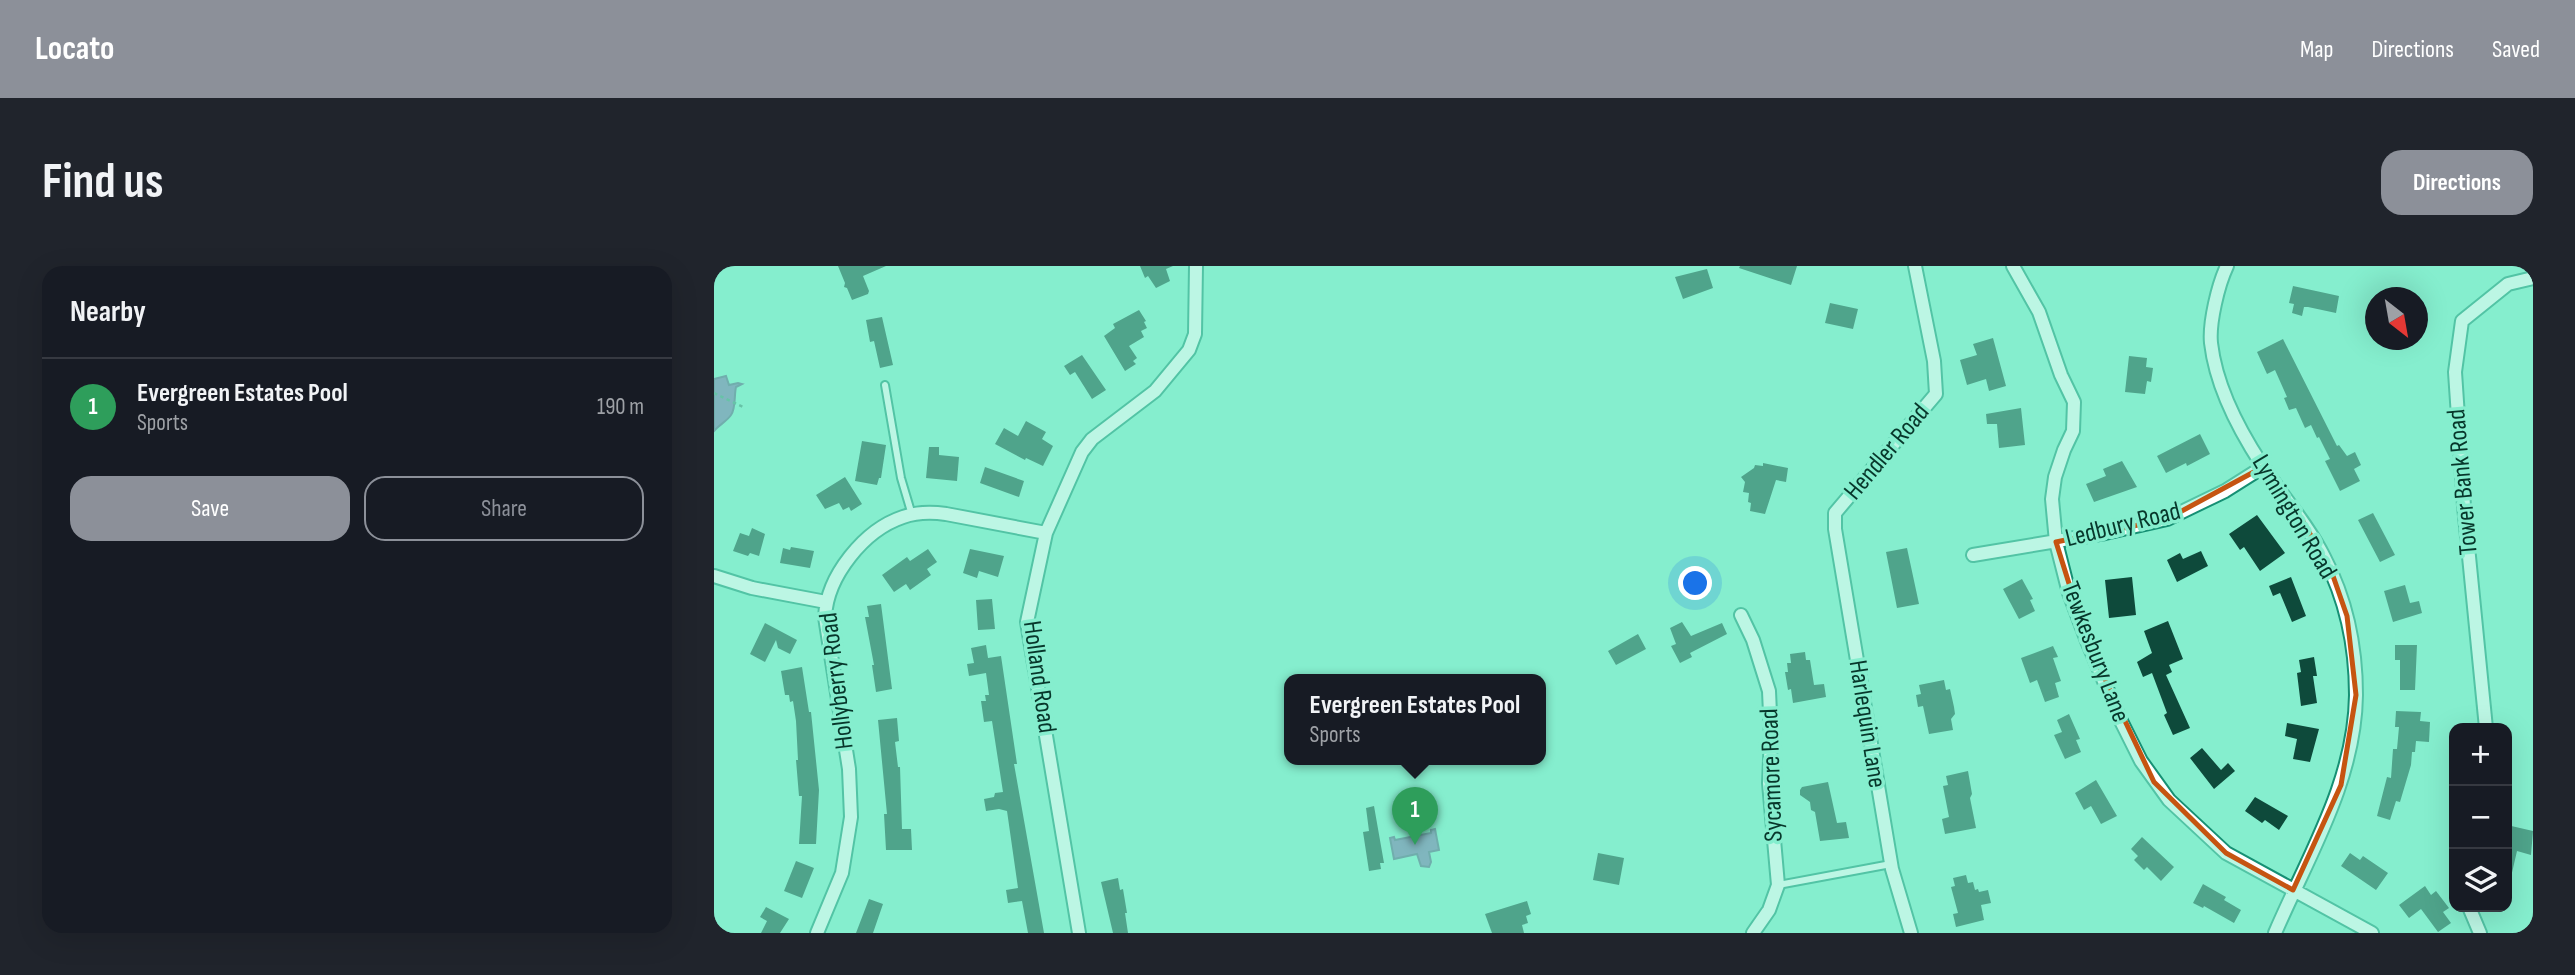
<!DOCTYPE html>
<meta charset="utf-8">
<style>
:root{--surface:#171b24;--page:#20242c;--text:#f1f3f6;--muted:#9ea1a6;--line:#363941;--accent:#8c9099}
body{margin:0;font-family:"Sofia Sans Condensed",sans-serif;background:var(--page);color:var(--text)}
.controls{position:absolute;right:21px;bottom:21px;display:grid;overflow:hidden;border-radius:14px;box-shadow:0 7px 28px #0002}
.controls button{width:63px;height:63px;display:grid;place-items:center;padding:0;border:0;border-bottom:2px solid var(--line);background:var(--surface);color:var(--text);font:35px sans-serif}
.compass{position:absolute;left:1651px;top:21px;width:63px;height:63px;border-radius:50%;background:var(--surface);box-shadow:0 7px 28px #0002;rotate:149deg}
.you{position:absolute;left:982px;top:318px;width:24px;height:24px;margin:-18px;border:5px solid #fff;border-radius:50%;background:#1a73e8;box-shadow:0 0 0 10px #1a73e833}
.badge{display:grid;place-items:center;width:46px;height:46px;border-radius:50%;background:var(--accent);color:#fff;font-size:23px;font-weight:700}
.pin{position:absolute;translate:-50% -58px;filter:drop-shadow(0 2px 4px #0008)}
.pin::after{content:'';position:absolute;top:37px;width:24px;height:21px;background:inherit;clip-path:polygon(0 0,100% 0,50% 100%)}
.popup{position:absolute;left:570px;top:408px;width:262px;height:91px;box-sizing:border-box;display:grid;place-content:center;border-radius:14px;background:var(--surface);filter:drop-shadow(0 2px 5px #0005);font-size:23px;white-space:nowrap;color:var(--muted)}
.popup b{font-size:26px;color:var(--text)}
.popup::after{content:'';position:absolute;left:50%;top:100%;margin-left:-14px;border:14px solid transparent;border-top-color:var(--surface)}
.list{margin:0;padding:0;list-style:none}
h2{display:flex;justify-content:space-between;align-items:center;height:91px;margin:0;padding:0 28px;font-size:30px}
h2 small{font-size:23px;font-weight:400;color:var(--muted)}
.list li{display:grid;grid-template-columns:46px 1fr auto;gap:21px;align-items:center;box-sizing:border-box;height:98px;padding:0 28px;border-top:2px solid var(--line)}
.list b{display:block;font-size:26px;white-space:nowrap}
.list p{margin:0;font-size:23px;white-space:nowrap;color:var(--muted)}
.list em{font-size:23px;font-style:normal;color:var(--muted)}
.actions{display:flex;gap:14px;padding:21px 28px}
.actions a{flex:1;padding:16px 0;border:2px solid var(--accent);border-radius:21px;text-align:center;font-size:24px;color:var(--accent)}
.actions .main{background:var(--accent);color:#fff}
.icon{flex:none;width:38px;height:38px;fill:none;stroke:currentColor;stroke-width:2;stroke-linecap:round;stroke-linejoin:round}
.map{position:relative;flex:none;width:1819px;height:667px;overflow:hidden;border-radius:21px}
header{display:flex;align-items:center;gap:42px;box-sizing:border-box;height:98px;padding:0 35px;background:var(--accent);color:#fff}
header strong{font-size:33px}
nav{display:flex;gap:38px;margin-inline-start:auto;font-size:24px}
.intro{display:flex;align-items:center;justify-content:space-between;box-sizing:border-box;height:168px;padding:0 42px}
h1{margin:0;font-size:49px}
.button{padding:18px 32px;border-radius:21px;background:var(--accent);color:#fff;font-size:24px;font-weight:700}
main{display:flex;gap:42px;padding:0 42px}
aside{flex:1;background:var(--surface);border-radius:21px;box-shadow:0 7px 28px #0002}
.map>svg:first-child{display:block}
.water{fill:#7b71ab;stroke:#586085;stroke-width:2}
.building{fill:#0e4a3b}
.lines{fill:none;stroke-linecap:round;stroke-linejoin:round}
.lane-casing{stroke:#169074;stroke-width:10}
.street-casing{stroke:#169074;stroke-width:16}
.path{stroke:#438f79;stroke-width:2.5;stroke-dasharray:3.5 3.5;stroke-linecap:butt}
.lane{stroke:#fff;stroke-width:6}
.street{stroke:#fff;stroke-width:12}
.marked{fill:none;stroke:#c65411;stroke-width:5;stroke-linejoin:round}
.labels{text-anchor:middle;dominant-baseline:central;stroke-width:7;stroke-linejoin:round;paint-order:stroke}
.street-label{font-size:26px;fill:#07372b;stroke:#85eece}
</style>
<header>
<strong>Locato</strong>
<nav><a>Map</a><a>Directions</a><a>Saved</a></nav>
</header>
<div class="intro"><h1>Find us</h1><a class="button">Directions</a></div>
<main>
<aside>
<h2>Nearby<small></small></h2>
<ul class="list">
<li><span class="badge" style="background:#2e9e5b">1</span><div><b>Evergreen Estates Pool</b><p>Sports</p></div><em>190 m</em></li>
</ul>
<div class="actions"><a class="main">Save</a><a>Share</a></div>
</aside>
<div class="map">
<svg width="1819" height="667" viewBox="0 0 1819 667">
<rect width="100%" height="100%" fill="#85eece"/>
<path class="water" d="M12,110L15,119L24,117L28,118L22,121C20,129 22,142 17,149C13,155 5,159 0,165V113Z
M721,563L725,584L715,586L717,596L715,601L707,600L703,588L680,593L676,572L680,571L681,574L717,567V564Z"/>
<path class="building" d="M124,0H172L149,10L155,25L154,28L138,34L133,22L130,21L131,17Z
M426,0H459L452,3L456,15L442,22L434,10L431,12Z
M1026,0H1083L1077,19L1025,2Z
M993,3L999,22L969,33L961,11Z
M1579,20L1625,30L1622,47L1594,41H1590L1588,50L1578,47L1580,38L1575,37Z
M1116,37L1144,43L1139,63L1111,57Z
M425,44L432,55L430,56L433,62L427,65L430,71L415,80L423,92L419,95L422,98L411,105L390,70L401,62L399,58Z
M168,51L179,99L166,102L160,75L156,76L152,54Z
M1279,72L1292,120L1275,125L1272,113L1253,119L1246,94L1263,89L1259,78Z
M1569,73L1623,180L1625,179L1633,190L1641,186L1647,199L1640,203L1646,215L1626,225L1611,195L1616,193L1605,171L1603,172L1597,159L1591,162L1582,142L1575,144L1570,132L1573,131L1561,104L1553,108L1543,86Z
M368,89L392,124L378,133L361,106L356,109L350,100Z
M1415,90L1433,92L1432,101L1439,102L1437,116L1433,115L1431,128L1411,126Z
M1307,142L1311,179L1285,182L1283,158H1273L1272,148Z
M312,155L332,166L328,173L339,180L329,200L312,192L311,194L281,178L290,162L304,170Z
M1486,168L1496,188L1473,200L1472,197L1452,207L1443,190Z
M148,175L172,179L167,212H165L163,219L141,215Z
M215,181H225V189L245,191L243,215L212,212Z
M1408,195L1423,221L1380,236L1372,218L1392,210L1389,203Z
M1049,197L1074,202L1072,216L1062,214L1051,248L1036,245L1037,237L1034,236L1035,227L1029,226L1031,216L1027,211L1040,202L1041,199L1049,200Z
M271,201L310,215L305,231L266,217Z
M131,211L148,238L137,245L135,241L129,244L125,237L111,243L102,229Z
M1659,247L1681,289L1666,296L1644,254Z
M1543,249L1571,287L1546,305L1530,281L1526,284L1515,268Z
M38,262L51,268L45,290L36,287L34,290L19,285L26,267L35,270Z
M77,281L100,285L96,302L66,297L69,282L76,284Z
M1193,282L1205,338L1183,342L1172,286Z
M214,283L223,296L213,303L217,309L196,324L192,318L180,326L168,309L193,291L196,295Z
M256,283L290,290L284,311L265,305L263,312L249,307Z
M1487,285L1494,300L1463,316L1453,294L1466,287L1469,293Z
M1418,311L1422,349L1395,352L1391,314Z
M1577,311L1592,350L1578,356L1566,327L1559,330L1555,320Z
M1308,313L1319,333L1316,334L1321,345L1305,353L1289,323Z
M1691,319L1696,337L1705,335L1708,347L1679,356L1670,325Z
M278,333L281,363L264,364L262,334Z
M167,338L178,423L162,426L158,399H160L151,351H155L153,340Z
M1454,355L1469,393L1455,399L1458,406L1452,409L1476,462L1459,469L1450,449L1453,447L1438,407L1429,411L1423,396L1438,387L1430,365Z
M968,356L977,370L1008,357L1013,368L976,387L978,391L966,397L957,380L962,378L956,362Z
M51,357L83,374L76,388L64,382L62,374L51,396L36,388Z
M924,368L932,383L902,399L894,385Z
M272,379L274,392L287,390L303,498H300L330,667H314L308,635L294,637L292,624L304,622L293,545L285,543L272,545L270,533L280,531L281,527L289,526L278,455L270,456L267,435H272L271,429H275L272,407L255,410L253,398L260,397L257,382Z
M1681,379H1703L1701,424H1686V394H1681Z
M1339,380L1344,391L1339,392L1347,415L1341,417L1345,431L1331,436L1323,414L1316,417L1307,392Z
M1091,386L1092,394H1096L1100,419L1110,418L1112,431L1079,437L1077,423L1074,424L1071,406H1074L1073,397H1077L1076,388Z
M1600,391L1603,410H1599L1603,437L1587,440L1583,407L1587,406L1585,394Z
M88,401L95,446H97L105,524L102,578H85L88,530H85L82,494H84L82,455L79,435L76,436L75,429H71L67,405Z
M1230,414L1232,424L1236,423L1240,441L1241,448L1237,453L1239,464L1215,468L1209,440L1204,441L1202,429L1207,428L1205,419Z
M1682,445L1707,446L1706,455L1716,456L1715,476L1702,475L1701,486H1698L1697,499L1686,536L1682,535L1676,554L1663,550L1673,511L1677,512L1679,483H1683L1685,461H1681Z
M1355,448L1366,473L1362,474L1367,486L1351,493L1340,469L1348,466L1343,454Z
M183,452L185,475L181,476L184,501H186L188,563H197L198,584H172L170,548H173L164,454Z
M1573,457L1605,463L1596,496L1579,493L1583,473L1571,470Z
M1488,482L1507,504L1514,497L1521,505L1500,523L1476,492Z
M1254,505L1258,528L1256,532L1262,562L1231,568L1228,553L1235,551L1229,520L1234,519L1232,510Z
M1382,514L1403,550L1387,558L1377,540L1370,544L1361,527Z
M1114,516L1123,557L1132,556L1135,572L1106,575L1101,546L1097,544L1096,536L1086,529V524L1088,521Z
M1541,531L1574,550L1565,564L1551,554L1548,557L1531,545Z
M660,540L670,597H666L667,603L655,605L649,566L655,565L652,542Z
M1793,559L1819,565L1817,589L1803,585L1797,611L1793,610Z
M1428,571L1460,601L1447,615L1433,601L1430,604L1420,594L1424,590L1417,583Z
M884,587L910,592L905,619L879,614Z
M1636,587L1646,594L1649,590L1674,607L1662,624L1627,600Z
M82,595L100,602L88,632L70,625Z
M1252,609L1254,617L1259,616L1261,624L1264,623L1265,626L1274,624L1277,637L1267,639L1270,654L1242,661L1239,648L1244,647L1237,621L1241,620L1239,612Z
M404,612L406,624L409,623L413,647H411L414,667H399L387,616Z
M1489,618L1512,631L1510,634L1527,644L1520,657L1490,640L1489,642L1479,637Z
M1711,620L1717,629L1722,625L1735,642L1729,646L1737,657L1724,666L1707,643L1695,652L1685,639Z
M155,633L169,638L159,667H142Z
M813,635L817,648L812,650L814,657L808,659L810,667H778L771,648Z
M52,641L75,653L66,667H47L53,655L46,651Z"/>
<g class="lines">
<defs>
<path id="lane" d="M171,119L187,212L198,249
M1064,619L1177,598"/>
<path id="street" d="M1299,0L1325,46L1347,109L1360,136L1359,165L1350,184L1341,211L1338,233L1342,276L1355,327L1373,375L1405,451L1427,495L1455,534L1512,587L1658,667
M1513,0C1504,19 1495,57 1497,77C1502,120 1525,164 1548,199C1568,230 1593,257 1610,291C1632,333 1642,381 1642,429C1641,515 1594,590 1561,667
M1259,289L1391,267L1453,253L1511,225L1549,201
M0,310L38,322L112,336
M1027,349L1039,374L1055,425L1057,470L1055,517L1064,619L1055,644L1039,667
M1772,462L1750,240L1741,106L1748,55L1794,18L1819,12
M1755,641L1766,667
M103,667L128,607L137,551L135,503L111,351C113,310 150,264 189,251C203,246 217,246 232,248L332,267
M365,667L313,356L332,267L368,186L378,173L441,125L475,84L481,68L482,0
M1197,667L1178,603L1121,263V247L1222,128L1220,95L1201,0"/>
</defs>
<use href="#lane" class="lane-casing"/>
<use href="#street" class="street-casing"/>
<path class="path" d="M0,127L29,141"/>
<use href="#lane" class="lane"/>
<use href="#street" class="street"/>
</g>
<path d="M0 0H1819V667H0ZM1549,201L1587,252L1618,307L1633,350L1642,429L1627,519L1579,624L1512,587L1440,516L1373,375L1342,276L1453,253Z" fill="#85eece" fill-opacity=".55" fill-rule="evenodd"/>
<path class="marked" d="M1549,201L1587,252L1618,307L1633,350L1642,429L1627,519L1579,624L1512,587L1440,516L1373,375L1342,276L1453,253Z"/>
<g class="labels">
<g class="street-label">
<text transform="translate(1173 186) rotate(-50)">Hendler Road</text>
<text transform="translate(1749 216) rotate(-95)">Tower Bank Road</text>
<text transform="translate(1580 251) rotate(59)">Lymington Road</text>
<text transform="translate(1409 259) rotate(-14)">Ledbury Road</text>
<text transform="translate(1381 386) rotate(69)">Tewkesbury Lane</text>
<text transform="translate(325 411) rotate(82)">Holland Road</text>
<text transform="translate(123 415) rotate(-97)">Hollyberry Road</text>
<text transform="translate(1153 458) rotate(81)">Harlequin Lane</text>
<text transform="translate(1058 509) rotate(-92)">Sycamore Road</text>
</g>
</g>
</svg>
<div class="controls">
<button>+</button>
<button>−</button>
<button><svg class="icon" aria-label="layers" viewBox="0 0 24 24"><path d="M12 4l9 5-9 5-9-5zM3 14l9 5 9-5"/></svg></button>
</div>
<svg class="compass" viewBox="-18 -18 36 36"><path d="M0-13l5 13h-10z" fill="#e53935"/><path d="M0 13l5-13h-10z" fill="#9ea1a6"/></svg>
<div class="you"></div>
<div class="pin badge" style="left:701px;top:579px;background:#2e9e5b">1</div>
<div class="popup"><b>Evergreen Estates Pool</b>Sports</div>
</div>
</main>
